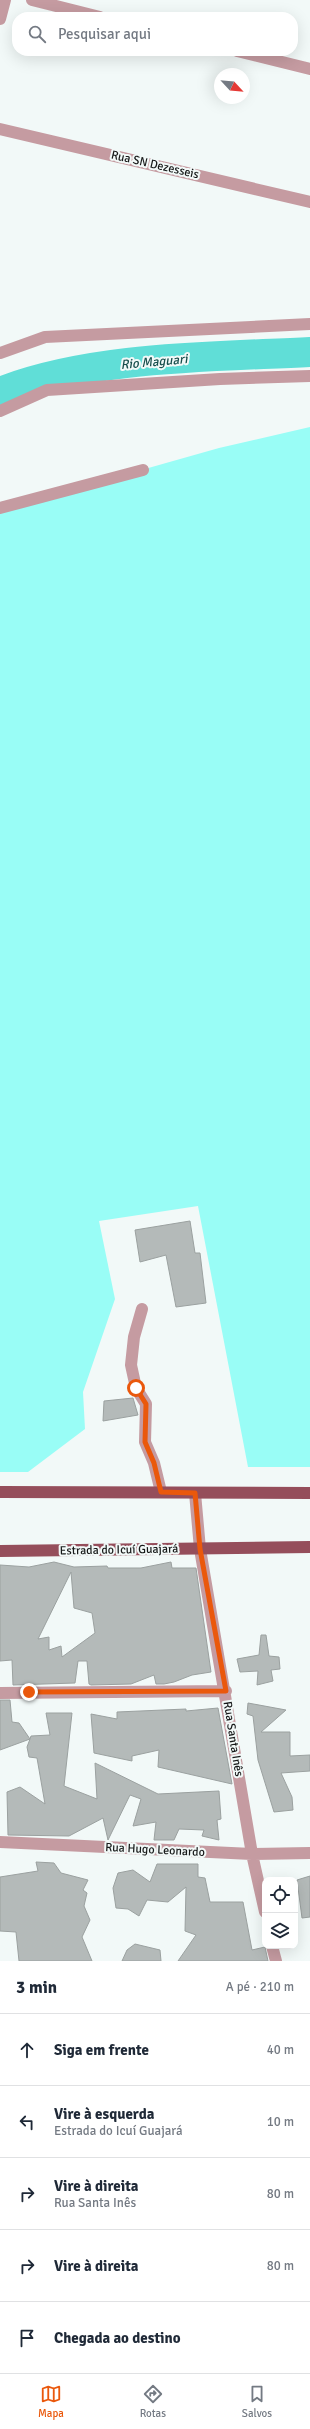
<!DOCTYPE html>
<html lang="pt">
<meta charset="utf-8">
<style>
:root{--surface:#fff;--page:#f2f2f3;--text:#1f2937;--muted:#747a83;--line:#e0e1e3;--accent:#ea580c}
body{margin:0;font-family:Signika,sans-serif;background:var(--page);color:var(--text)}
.controls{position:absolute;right:12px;bottom:12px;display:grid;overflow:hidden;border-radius:8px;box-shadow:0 4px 16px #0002}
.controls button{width:36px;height:36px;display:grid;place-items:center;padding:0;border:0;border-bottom:1px solid var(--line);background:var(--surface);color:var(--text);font:20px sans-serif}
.compass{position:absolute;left:214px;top:68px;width:36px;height:36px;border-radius:50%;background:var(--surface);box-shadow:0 4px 16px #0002;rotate:116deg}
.stop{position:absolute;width:12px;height:12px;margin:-9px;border:3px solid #ea580c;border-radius:50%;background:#fff}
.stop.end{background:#ea580c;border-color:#fff;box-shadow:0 1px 4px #0008}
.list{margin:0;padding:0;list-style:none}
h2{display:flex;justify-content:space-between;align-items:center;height:52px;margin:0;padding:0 16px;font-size:17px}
h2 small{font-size:13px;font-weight:400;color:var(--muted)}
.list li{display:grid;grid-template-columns:26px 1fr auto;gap:12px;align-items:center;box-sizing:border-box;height:72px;padding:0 16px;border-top:1px solid var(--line)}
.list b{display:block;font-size:15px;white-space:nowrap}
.list p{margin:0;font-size:13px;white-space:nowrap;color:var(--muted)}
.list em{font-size:13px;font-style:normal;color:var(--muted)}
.icon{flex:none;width:22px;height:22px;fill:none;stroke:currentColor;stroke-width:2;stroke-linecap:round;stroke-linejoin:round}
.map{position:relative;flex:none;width:310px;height:1961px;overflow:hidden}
.search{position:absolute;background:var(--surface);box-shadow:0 4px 16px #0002;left:12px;right:12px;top:12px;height:44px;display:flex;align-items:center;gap:10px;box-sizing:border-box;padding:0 14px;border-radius:16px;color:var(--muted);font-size:15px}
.sheet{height:412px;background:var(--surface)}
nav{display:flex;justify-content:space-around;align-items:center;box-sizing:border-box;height:56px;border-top:1px solid var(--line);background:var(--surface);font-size:11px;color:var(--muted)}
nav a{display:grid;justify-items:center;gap:2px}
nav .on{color:var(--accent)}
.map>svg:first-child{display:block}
.green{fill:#99fdf6}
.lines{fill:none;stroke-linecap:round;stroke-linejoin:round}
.river{stroke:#60ded7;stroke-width:30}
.building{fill:#b4bab9;stroke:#9ba1a0;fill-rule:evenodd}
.minor{stroke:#c59ba1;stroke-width:12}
.major{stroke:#954e5b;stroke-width:12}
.route{stroke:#ea580c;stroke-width:5}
.labels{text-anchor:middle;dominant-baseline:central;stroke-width:4;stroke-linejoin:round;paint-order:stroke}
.street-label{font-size:12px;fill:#171919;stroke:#f2f9f8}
.water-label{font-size:13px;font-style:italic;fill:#174e4c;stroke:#f2f9f8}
</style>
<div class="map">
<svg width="310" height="1961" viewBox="0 0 310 1961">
<rect width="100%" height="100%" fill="#f2f9f8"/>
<path class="green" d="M310,427V1467H248L198,1206L99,1221L115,1299L83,1392L85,1429L28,1472H0V510L219,448Z"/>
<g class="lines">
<path class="river" d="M0,392C91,356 213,357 310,352"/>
</g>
<path class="building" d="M190,1221L195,1253H200L206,1303L176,1307L166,1255L140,1262L135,1230Z
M133,1398L138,1415L103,1421L104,1401Z
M54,1562L74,1567L107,1566L108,1568H141L171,1562L172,1568H196L211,1672L192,1675L174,1682L164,1684H156L154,1675L131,1684L91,1685L89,1684L87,1661H78L75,1683L13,1685L12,1660L0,1661V1565L29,1567ZM71,1572L74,1608L92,1613L95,1633L62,1657L61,1646L49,1650V1637L38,1639Z
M261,1635H266L269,1656L279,1657L280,1669L271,1670L273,1681L257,1685L258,1671L240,1672L237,1659L259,1655Z
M0,1700H10L12,1722L19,1723L30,1739L31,1736L50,1735L46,1713H72L64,1786L97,1799L95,1763L158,1794L219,1791L221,1819L217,1820L219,1840L202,1836L204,1830L179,1829L174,1840H154L156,1822L133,1826L141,1799L130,1795L108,1840L103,1818L69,1836L8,1835L7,1792L20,1787L45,1804L37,1758L29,1757L27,1747L30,1739L0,1750Z
M248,1703L286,1710L261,1732H290V1756L310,1755V1771L281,1773L292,1797L293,1810L274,1812L258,1760L253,1716L247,1714Z
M218,1708L232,1784L158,1767L159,1750L132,1756V1761L94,1753L91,1714L117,1719V1712L186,1709V1711Z
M36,1862L54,1863L61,1873L88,1880L83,1890L87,1893L84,1906L90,1920L82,1937L92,1961H19L16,1932L0,1931V1877L38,1871Z
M157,1864H198V1877L205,1878L210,1902H243L252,1950L265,1947L268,1961H178L196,1935L185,1931L186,1887L168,1902L147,1900L139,1916L128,1909L116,1908L113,1888L118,1873L133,1870L150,1882Z
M310,1876V1917L302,1918L297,1880Z
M135,1944L160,1950L161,1961H122L127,1950Z"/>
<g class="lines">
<path class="minor" d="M32,0L100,17
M0,19L5,0
M237,51L310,69
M0,129L310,202
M0,353L45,337L310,324
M0,411L47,390L220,379L310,376
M0,508L143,470
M142,1309L134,1337L131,1365L136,1388L146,1404L145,1442L154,1463L161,1492
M195,1493L200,1549L252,1854L265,1912
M0,1693L226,1691
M0,1842L252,1854L310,1853
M272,1946L276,1961"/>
<path class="major" d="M0,1492L310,1493
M0,1551L310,1547"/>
</g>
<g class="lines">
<path class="route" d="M29,1692L226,1691L200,1549L195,1493L161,1492L154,1463L145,1442L146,1404L136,1388"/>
</g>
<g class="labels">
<g class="street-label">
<text transform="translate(155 165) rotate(13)">Rua SN Dezesseis</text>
<text transform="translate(119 1550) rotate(-1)">Estrada do Icuí Guajará</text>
<text transform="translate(233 1739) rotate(81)">Rua Santa Inês</text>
<text transform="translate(155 1850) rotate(3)">Rua Hugo Leonardo</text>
</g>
<g class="water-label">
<text transform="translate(154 362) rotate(-5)">Rio Maguari</text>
</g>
</g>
</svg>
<div class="controls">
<button><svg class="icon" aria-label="locate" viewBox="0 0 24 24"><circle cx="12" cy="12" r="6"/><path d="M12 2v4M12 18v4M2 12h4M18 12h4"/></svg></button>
<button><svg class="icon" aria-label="layers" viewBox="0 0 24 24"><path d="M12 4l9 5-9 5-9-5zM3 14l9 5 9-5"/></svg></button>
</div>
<svg class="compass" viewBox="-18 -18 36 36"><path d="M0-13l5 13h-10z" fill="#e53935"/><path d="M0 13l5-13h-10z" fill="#747a83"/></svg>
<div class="stop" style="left:136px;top:1388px"></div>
<div class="stop end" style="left:29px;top:1692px"></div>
<div class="search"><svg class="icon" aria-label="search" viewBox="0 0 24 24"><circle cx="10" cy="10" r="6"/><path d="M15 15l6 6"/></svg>Pesquisar aqui</div>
</div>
<section class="sheet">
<h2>3 min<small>A pé · 210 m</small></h2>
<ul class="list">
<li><svg class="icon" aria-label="ahead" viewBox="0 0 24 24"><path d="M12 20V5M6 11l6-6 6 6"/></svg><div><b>Siga em frente</b></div><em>40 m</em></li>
<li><svg class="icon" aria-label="left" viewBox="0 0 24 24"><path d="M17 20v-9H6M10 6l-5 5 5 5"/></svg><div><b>Vire à esquerda</b><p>Estrada do Icuí Guajará</p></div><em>10 m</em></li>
<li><svg class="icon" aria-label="right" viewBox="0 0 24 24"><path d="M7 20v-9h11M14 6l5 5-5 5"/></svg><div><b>Vire à direita</b><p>Rua Santa Inês</p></div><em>80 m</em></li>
<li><svg class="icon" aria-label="right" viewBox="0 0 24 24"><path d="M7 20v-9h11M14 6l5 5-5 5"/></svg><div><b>Vire à direita</b></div><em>80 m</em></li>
<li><svg class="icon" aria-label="arrive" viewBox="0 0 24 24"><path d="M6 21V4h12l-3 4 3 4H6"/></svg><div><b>Chegada ao destino</b></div></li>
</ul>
</section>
<nav>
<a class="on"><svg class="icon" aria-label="map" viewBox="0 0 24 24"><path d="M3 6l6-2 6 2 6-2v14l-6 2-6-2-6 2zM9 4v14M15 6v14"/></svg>Mapa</a>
<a><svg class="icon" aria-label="directions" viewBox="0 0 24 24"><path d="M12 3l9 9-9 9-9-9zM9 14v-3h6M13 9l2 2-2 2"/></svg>Rotas</a>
<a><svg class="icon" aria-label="saved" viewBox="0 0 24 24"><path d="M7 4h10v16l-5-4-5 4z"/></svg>Salvos</a>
</nav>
